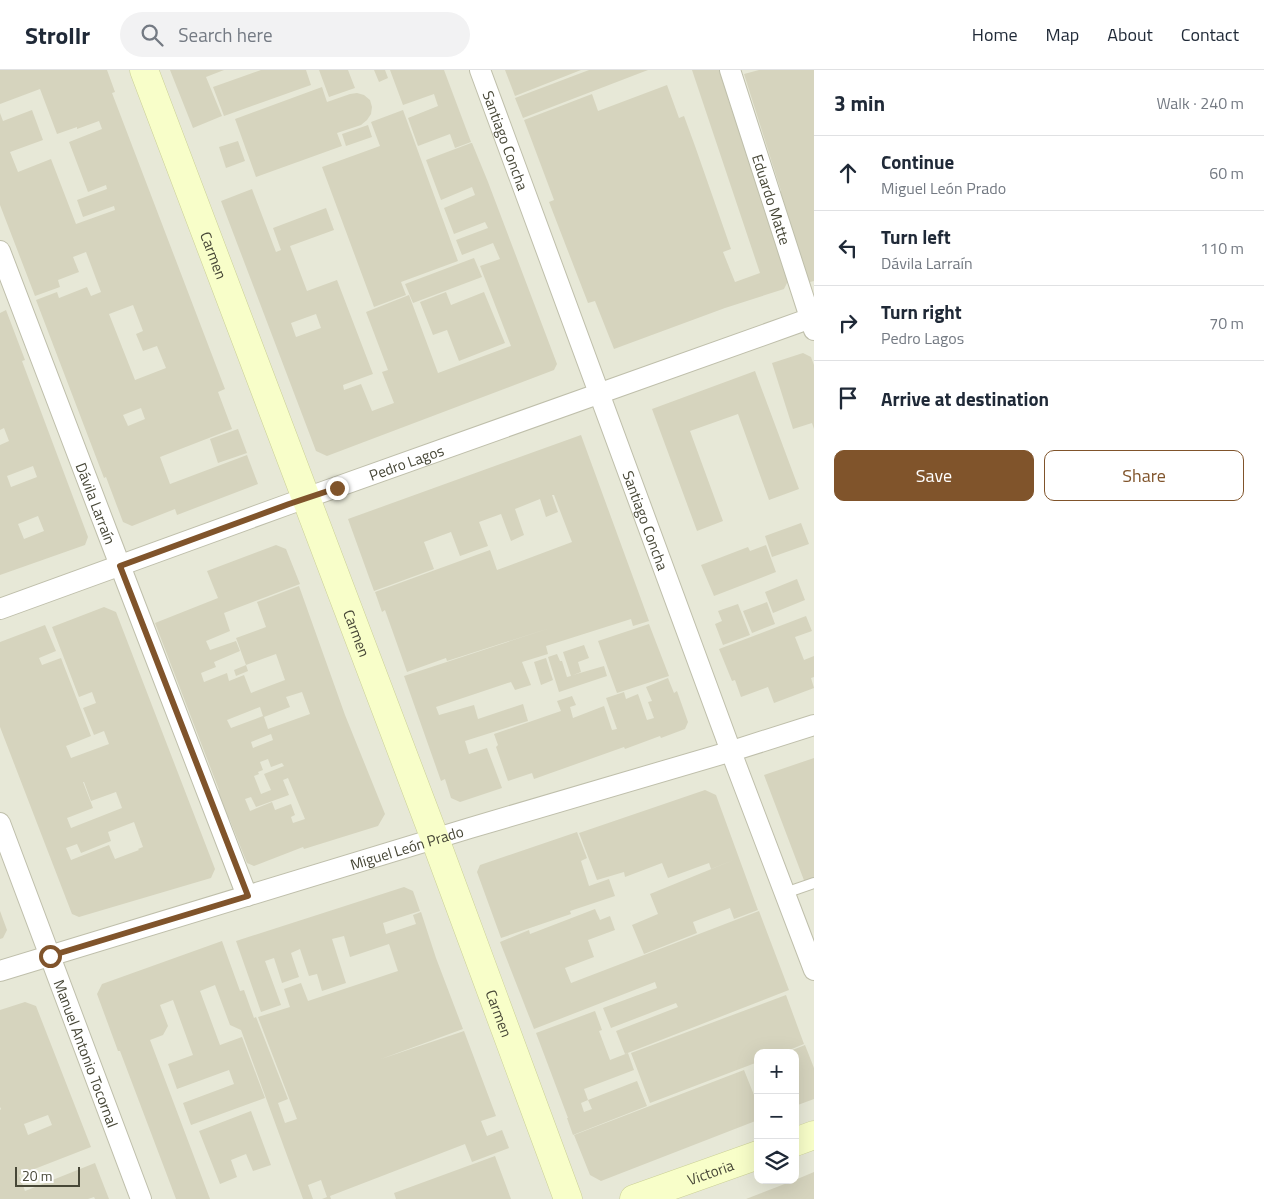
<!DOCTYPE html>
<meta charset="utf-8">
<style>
:root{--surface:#fff;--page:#f2f2f3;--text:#1f2937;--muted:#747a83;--line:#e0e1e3;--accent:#80542b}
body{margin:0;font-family:"Titillium Web",sans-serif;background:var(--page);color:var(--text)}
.controls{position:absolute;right:15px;bottom:15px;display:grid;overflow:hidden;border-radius:10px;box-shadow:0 5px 20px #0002}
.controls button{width:45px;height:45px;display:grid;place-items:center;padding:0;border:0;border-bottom:1px solid var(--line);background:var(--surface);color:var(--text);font:25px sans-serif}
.scale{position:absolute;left:15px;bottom:12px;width:65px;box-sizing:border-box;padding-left:5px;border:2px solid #474737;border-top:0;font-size:14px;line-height:18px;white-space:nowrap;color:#474737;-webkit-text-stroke:4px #fff;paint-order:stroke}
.stop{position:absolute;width:15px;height:15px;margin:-11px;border:4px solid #80542b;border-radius:50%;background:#fff}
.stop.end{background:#80542b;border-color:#fff;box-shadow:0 1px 5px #0008}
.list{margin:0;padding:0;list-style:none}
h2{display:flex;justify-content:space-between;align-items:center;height:65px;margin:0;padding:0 20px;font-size:21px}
h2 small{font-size:16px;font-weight:400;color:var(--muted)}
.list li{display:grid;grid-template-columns:32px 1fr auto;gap:15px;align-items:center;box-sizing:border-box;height:75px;padding:0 20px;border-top:1px solid var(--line)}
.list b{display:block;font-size:19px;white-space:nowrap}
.list p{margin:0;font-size:16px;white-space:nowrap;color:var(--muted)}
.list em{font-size:16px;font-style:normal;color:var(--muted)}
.actions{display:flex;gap:10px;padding:15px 20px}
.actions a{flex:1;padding:11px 0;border:1px solid var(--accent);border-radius:10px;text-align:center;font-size:18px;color:var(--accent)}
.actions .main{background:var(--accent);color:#fff}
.icon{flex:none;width:28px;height:28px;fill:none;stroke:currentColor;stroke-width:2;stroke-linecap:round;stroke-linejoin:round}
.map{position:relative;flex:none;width:814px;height:1129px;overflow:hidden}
header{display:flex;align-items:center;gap:30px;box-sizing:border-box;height:70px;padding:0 25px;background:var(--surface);border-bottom:1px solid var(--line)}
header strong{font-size:24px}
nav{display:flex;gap:28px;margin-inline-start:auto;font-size:18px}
.search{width:350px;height:45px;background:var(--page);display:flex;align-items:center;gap:12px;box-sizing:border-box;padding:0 18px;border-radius:28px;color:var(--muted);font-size:19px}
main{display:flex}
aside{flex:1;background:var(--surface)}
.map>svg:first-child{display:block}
.residential{fill:#e7e8d7;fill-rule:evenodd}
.building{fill:#d6d4be;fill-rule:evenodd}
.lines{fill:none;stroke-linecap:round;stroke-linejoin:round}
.lane-casing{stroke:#bfbfab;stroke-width:12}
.street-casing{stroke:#bfbfab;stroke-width:22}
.secondary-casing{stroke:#cbd096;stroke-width:29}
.lane{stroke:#fff;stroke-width:10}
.street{stroke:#fff;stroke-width:20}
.secondary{stroke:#f8fec9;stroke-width:28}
.route{stroke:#80542b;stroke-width:6}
.labels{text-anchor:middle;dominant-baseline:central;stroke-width:5;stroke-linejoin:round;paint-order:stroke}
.street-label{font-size:15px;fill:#474737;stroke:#fff}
</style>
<header>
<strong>Strollr</strong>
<div class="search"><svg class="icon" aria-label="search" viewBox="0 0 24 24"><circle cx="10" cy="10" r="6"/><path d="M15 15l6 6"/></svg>Search here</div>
<nav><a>Home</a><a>Map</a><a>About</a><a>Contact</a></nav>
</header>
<main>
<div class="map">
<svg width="814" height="1129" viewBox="0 0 814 1129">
<rect width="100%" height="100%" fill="#f3f4e9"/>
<path class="residential" d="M0,0H814V1129H0ZM758,983H795V1110H758Z"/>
<path class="building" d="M0,0H107L115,22L112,23L225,319L218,322L232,359L160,387L170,414L247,385L258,414L177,445L175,439L132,456L123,452L106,407L104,408L36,230L57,222L59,228L87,217L91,226L101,222L86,182L73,187L79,202L58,210L60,217L35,226L0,135V43L3,51L32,40L43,70L10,82L18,102L51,89L76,154L115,140L114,136L83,147L77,130L107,119L106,115L88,122L69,72L102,59L99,51L77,59V57L57,64L40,19L0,34ZM133,235L143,261L136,264L143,281L157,276L166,298L135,310L109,244ZM141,338L145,349L128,356L123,345Z
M170,0H224L206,7L222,46L193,58Z
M261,0H306L311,15L224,46L213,17Z
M319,0H348L355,18L329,27Z
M374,0H385L388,8L379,12Z
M390,0H444L471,72L455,78L450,64L418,76L408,48L438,36L434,24L403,35Z
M505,0H581L515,26Z
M589,0H648L523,48L515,28Z
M692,0H719L788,211L784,219L725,238L614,279L595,231L588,233L549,132L554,130L524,50L592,24L598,41L667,15L679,48L684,46L695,76L731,179L723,182L735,212L760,203Z
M759,0H814V211L810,212L803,209L775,124L781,121L744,4Z
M322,17L327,32L350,24L357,23L364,25L370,30L372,37L371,44L367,50L361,55L337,63L342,76L256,107L235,49Z
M403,40L458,191L401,212L406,225L374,237L322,97L380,76L371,52Z
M368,55L372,67L346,76L342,64Z
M238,71L245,91L226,98L219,77Z
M471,73H472L488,112L557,294L554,300L327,386L316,381L221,131L252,119L276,182L281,180L273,158L326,138L334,160L290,176L307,221L337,210L373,304L343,315L344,320L361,314L372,341L394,333L382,302L388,300L366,242L409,225L438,303L511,276L480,196L500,189L493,173L462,185L456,170L488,158L485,152L454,164L444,138L475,125L472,117L441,130L426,90ZM316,244L321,258L296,267L291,253Z
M474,188L482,207L413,233L405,214Z
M446,222L451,235L484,222L505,273L459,291L447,260L433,265L420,232Z
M6,240L25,290L22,291L88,467L85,475L0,505V375L9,371L4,358L0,360V243ZM33,396L37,407L11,417L7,406ZM38,446L44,461L24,469L18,454Z
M803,283L811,287L814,295V359L812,353L793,359L772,293Z
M755,301L799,419L769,430L738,344L690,361L723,451L697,461L652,339Z
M238,359L247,383L218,393L210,369Z
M581,365L649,551L633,556L631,549L546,576L548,584L522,592L531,615L515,620L511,612L436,637L439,645L474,635L478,649L523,634L528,651L465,671L469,684L487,678L502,718L460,732L451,728L445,709L441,711L404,606L553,557L447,591L446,588L407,602L385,540L382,542L375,522L490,480L497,500L572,472L554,425H552L558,442L546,447L540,429L515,439L524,465L511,471L501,444L479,452L488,476L460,486L451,462L424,472L434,499L374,521L348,449Z
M801,453L809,474L772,487L765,466Z
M276,475L286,479L300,514L224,543L230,561L206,571L210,580L236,571L240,581L214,592L216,597L201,603L204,612L227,603L229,611L244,605L251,623L285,610L276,584L246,595L236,568L266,557L257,532L299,516L345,645L385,744L378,756L304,779L303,777L254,796L247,793L229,748L228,749L217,720H219L155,553L218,528L207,501ZM302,622L310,644L268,659L264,647L290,637L286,627ZM260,637L263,646L231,658L227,650ZM271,664L273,670L253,678L251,672ZM268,689L271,697L282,693L284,696L264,704L271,720L261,724L254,706L259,704L258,702L263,700L260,692ZM288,708L305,749L293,753L291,747L295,745L291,734L275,740L272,732L250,741L245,729L251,727L256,737L289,725L283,710Z
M766,475L776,502L714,526L701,495L748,477L750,481Z
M797,509L805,530L773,543L765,522Z
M767,532L775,554L752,563L743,541Z
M738,534L750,565L723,575L715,554L722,551L718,541Z
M104,537L116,542L215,799L211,808L79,847L72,844L0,657V572L45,555L56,581L39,588L42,595L61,588L91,666L66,676L71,688L109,674L104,661L94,665L83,638L96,633L92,622L79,627L52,557ZM83,712H84L91,731L116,722L122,738L71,758L67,748L93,738ZM134,752L143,777L138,779L139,780L115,789L109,775L71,790L66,778L77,774L81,783L111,771L108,762Z
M806,546L812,561L795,567L804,590L814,586V607L811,608L814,618L774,633L768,617L741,627L735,610L732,611L719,579Z
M649,554L669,606L617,623L598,571Z
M584,575L589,588L578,592L581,602L573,605L604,596L607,606L559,622L548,587L557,584L560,591H562L567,607L571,606L563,582Z
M546,588L553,610L541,615L534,592Z
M246,595L248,601L236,606L234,600Z
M668,608L674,623L677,621L688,652L685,659L661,668L660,666L625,679L624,677L534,709L532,703L508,711L496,677L498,675L494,664L561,641L557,631L572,626L576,635L570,637L573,648L604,636L612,660L617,659L606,628L624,622L626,629L638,624L647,650L654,648L648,632L652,631L646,617Z
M814,688V810L805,813L764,705Z
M705,720L716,725L758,840L734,849L730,838L693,852L697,863L644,884L632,855L658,844L650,824L736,789L711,799L709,793L668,808L662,793L625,807L624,802L597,810L579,763Z
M577,762L587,788L581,791L589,816L609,809L615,826L570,841L571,844L501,868L477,802L480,795Z
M404,817L413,821L420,841L383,853L386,864L416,854L413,845L421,842L436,888L463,959L381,989L464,961L496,1046L481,1051L487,1066L502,1060L509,1078L472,1092L465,1074L330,1126L331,1129H322L327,1127L321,1110L308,1115L313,1129H303L241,960L230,955L215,915L200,921L220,975L242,967L265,1028L191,1055L183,1033L234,1014L229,1000L177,1019L168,994L193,985L173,930L160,935L168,956L163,965L150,970L210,1129H176L120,981H118L97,924L102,914L222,871L240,921L244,920L254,948L256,947L288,1029L278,1033L285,1053L297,1049L258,947L290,937L284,919L301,913L308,931L398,901L389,874L350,887L344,866L332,869L346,913L322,921L317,904L309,906L300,879L291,883L299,907L282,913L274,888L265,891L281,935L261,942L236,871Z
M595,839L600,850L610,846L615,860L588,870L594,887L565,898L571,913L759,841L789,920L625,984L616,961L678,937L676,933L611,958L603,938L657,918L655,912L534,959L500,872L529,860L530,864Z
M0,841L7,860L3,868L0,869Z
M786,925L804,974L782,983H758V992L650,1033L631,983Z
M25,932L36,936L91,1077L19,1105L25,1121L95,1093L109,1129H95L94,1127L88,1129H0V1040L1,1039L0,1037V940ZM48,1045L52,1055L28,1065L24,1054Z
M595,941L602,960L599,961L610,990L628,983L634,1000L584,1019L588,1030L581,1033L584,1042L592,1039L588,1030L637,1011L647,1036L573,1065L567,1048H568L536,963Z
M805,975L814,998V1029L795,1036V983H785Z
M744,1000L754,1025L758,1024V1050L601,1111L590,1105L574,1065Z
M251,1041L271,1095L253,1101L246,1084L231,1090L237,1107L220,1114L199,1061Z
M495,1086L511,1129H396L394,1123Z
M814,1102V1129H746L795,1110Z"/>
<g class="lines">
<defs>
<path id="lane" d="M785,823L814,813"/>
<g id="street">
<path id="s1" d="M480,0L736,695L814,900"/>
<path id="s2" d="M730,0L814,260"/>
<path id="s3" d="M0,181L111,472L247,826"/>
<path id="s4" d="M0,539L289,434L814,247"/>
<path id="s5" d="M0,753L141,1129"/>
<path id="s6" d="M0,901L470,758L732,681L814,655"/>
</g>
<g id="secondary">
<path id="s7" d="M144,0L435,769L568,1129"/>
<path d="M795,1072L814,1065"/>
<path id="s8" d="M634,1129L758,1085"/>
</g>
</defs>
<use href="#lane" class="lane-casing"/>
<use href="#street" class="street-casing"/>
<use href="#secondary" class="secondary-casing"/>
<use href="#lane" class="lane"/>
<use href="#street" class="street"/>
<use href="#secondary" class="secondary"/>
</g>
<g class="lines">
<path class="route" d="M50,886L248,826L120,496L289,434L337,418"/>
</g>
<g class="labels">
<g class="street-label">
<text stroke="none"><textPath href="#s1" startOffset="75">Santiago Concha</textPath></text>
<text stroke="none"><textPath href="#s2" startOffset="136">Eduardo Matte</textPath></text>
<text stroke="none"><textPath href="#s7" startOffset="198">Carmen</textPath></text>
<text stroke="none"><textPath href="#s4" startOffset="432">Pedro Lagos</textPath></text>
<text stroke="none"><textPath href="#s3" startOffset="270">Dávila Larraín</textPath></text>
<text stroke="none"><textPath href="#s1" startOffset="480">Santiago Concha</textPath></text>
<text stroke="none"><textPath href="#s7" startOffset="602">Carmen</textPath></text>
<text stroke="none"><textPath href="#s6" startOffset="425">Miguel León Prado</textPath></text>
<text stroke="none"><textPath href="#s7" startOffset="1008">Carmen</textPath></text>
<text stroke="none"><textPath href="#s5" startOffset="246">Manuel Antonio Tocornal</textPath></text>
<text stroke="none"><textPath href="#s8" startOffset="81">Victoria</textPath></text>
</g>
</g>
</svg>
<div class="controls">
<button>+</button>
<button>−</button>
<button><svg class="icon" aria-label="layers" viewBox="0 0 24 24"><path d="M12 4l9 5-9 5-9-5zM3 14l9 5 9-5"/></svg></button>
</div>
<div class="scale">20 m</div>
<div class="stop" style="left:50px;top:886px"></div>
<div class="stop end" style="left:337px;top:418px"></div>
</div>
<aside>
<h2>3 min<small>Walk · 240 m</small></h2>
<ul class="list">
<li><svg class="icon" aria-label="ahead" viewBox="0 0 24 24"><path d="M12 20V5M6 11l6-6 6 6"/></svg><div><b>Continue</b><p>Miguel León Prado</p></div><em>60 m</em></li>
<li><svg class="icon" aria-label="left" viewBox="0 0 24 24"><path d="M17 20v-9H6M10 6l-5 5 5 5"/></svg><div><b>Turn left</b><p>Dávila Larraín</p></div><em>110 m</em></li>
<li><svg class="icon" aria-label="right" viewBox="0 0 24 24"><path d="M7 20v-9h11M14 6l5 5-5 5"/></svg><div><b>Turn right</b><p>Pedro Lagos</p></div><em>70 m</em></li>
<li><svg class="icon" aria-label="arrive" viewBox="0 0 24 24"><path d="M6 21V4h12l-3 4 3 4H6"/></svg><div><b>Arrive at destination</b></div></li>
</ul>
<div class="actions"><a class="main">Save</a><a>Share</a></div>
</aside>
</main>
